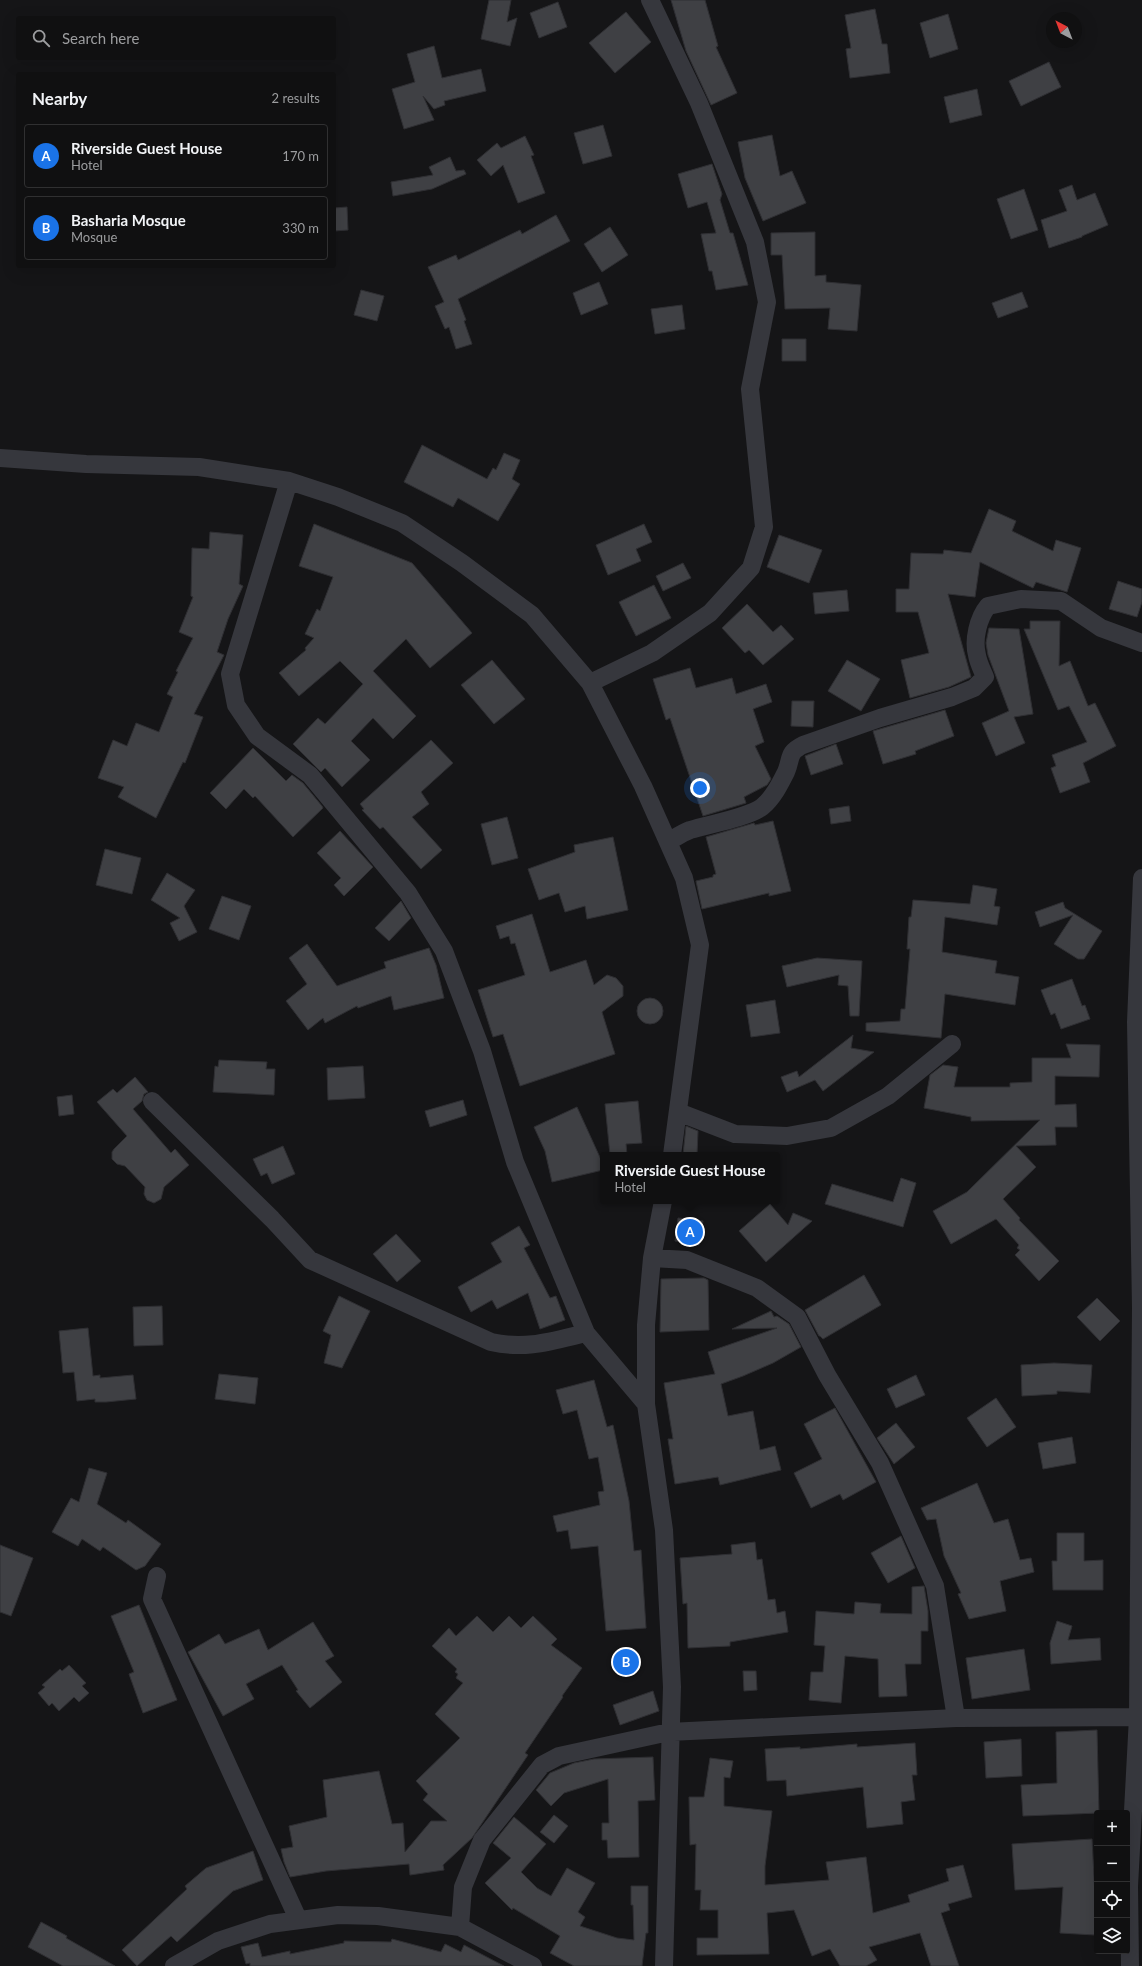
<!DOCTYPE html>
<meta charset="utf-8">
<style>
:root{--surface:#101011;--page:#1e1e1f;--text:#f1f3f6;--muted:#9c9d9f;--line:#303031;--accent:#1a73e8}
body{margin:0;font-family:Lato,sans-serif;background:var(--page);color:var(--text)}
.controls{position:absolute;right:12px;bottom:12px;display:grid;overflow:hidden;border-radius:4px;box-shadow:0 4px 16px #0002}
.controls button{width:36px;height:36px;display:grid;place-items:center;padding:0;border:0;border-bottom:1px solid var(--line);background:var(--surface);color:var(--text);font:20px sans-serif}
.compass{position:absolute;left:1046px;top:12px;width:36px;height:36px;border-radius:50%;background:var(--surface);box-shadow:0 4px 16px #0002;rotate:318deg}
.you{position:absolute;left:700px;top:788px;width:14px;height:14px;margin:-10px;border:3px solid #fff;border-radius:50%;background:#1a73e8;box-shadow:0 0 0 6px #1a73e833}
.badge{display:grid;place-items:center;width:26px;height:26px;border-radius:50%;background:var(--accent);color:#fff;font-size:13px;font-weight:700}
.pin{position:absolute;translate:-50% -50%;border:2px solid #fff;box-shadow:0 1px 4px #0006}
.popup{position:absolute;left:600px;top:1152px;width:180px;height:52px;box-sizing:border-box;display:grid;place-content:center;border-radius:4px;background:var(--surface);filter:drop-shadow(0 1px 3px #0005);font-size:13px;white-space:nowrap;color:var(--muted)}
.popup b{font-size:15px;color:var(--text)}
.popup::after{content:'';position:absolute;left:50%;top:100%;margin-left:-8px;border:8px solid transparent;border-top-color:var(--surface)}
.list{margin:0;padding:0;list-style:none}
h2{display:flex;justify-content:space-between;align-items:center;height:52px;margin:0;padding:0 16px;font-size:17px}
h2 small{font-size:13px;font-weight:400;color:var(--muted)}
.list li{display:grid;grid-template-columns:26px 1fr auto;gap:12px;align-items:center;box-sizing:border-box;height:64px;margin:0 8px 8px;padding:0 8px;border:1px solid var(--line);border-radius:4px}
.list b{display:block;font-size:15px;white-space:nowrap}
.list p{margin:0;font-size:13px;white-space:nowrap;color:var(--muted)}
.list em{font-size:13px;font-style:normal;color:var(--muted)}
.icon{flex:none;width:22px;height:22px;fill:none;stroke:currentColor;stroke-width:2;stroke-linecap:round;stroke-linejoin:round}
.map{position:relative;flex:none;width:1142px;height:1966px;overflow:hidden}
.search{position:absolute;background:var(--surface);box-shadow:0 4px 16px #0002;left:16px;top:16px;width:320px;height:44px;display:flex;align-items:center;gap:10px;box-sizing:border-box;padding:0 14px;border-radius:4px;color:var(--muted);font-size:15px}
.panel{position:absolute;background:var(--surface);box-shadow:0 4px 16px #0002;left:16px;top:72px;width:320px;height:196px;border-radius:4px}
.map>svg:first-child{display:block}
.building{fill:#3f4044;stroke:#2f2f33}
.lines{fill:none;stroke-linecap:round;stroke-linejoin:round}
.minor{stroke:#36373d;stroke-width:18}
</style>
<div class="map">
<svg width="1142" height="1966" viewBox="0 0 1142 1966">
<rect width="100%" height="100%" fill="#151517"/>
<path class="building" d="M489,0H511L507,22L517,18L510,46L481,39Z
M671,0H705L718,46L716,47L737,93L711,105L686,51Z
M558,2L567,27L539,38L530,13Z
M875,9L882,44H887L890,73L850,78L846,49L851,48L845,15Z
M626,12L651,42L615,73L589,43Z
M948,14L958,49L930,58L920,23Z
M434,46L442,78L481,69L486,91L444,101L445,105L434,109L423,96L434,120L404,129L392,89L415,82L407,54Z
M1049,62L1061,87L1021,106L1009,81Z
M977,89L982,115L950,123L944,97Z
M603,125L612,156L583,164L574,133Z
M772,135L780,176L792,171L806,203L763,221L745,178L738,142Z
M525,136L534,155L531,156L545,193L518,203L503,165L491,176L477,160L497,143L501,148Z
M450,157L456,171L464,170L466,174L432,189L393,196L391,182L433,175L429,167Z
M712,164L722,194L720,200L730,233H733L748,285L716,290L712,271H709L701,234L716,233L707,202L688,208L678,174Z
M1072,185L1077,200L1095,193L1108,225L1082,236V237L1049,248L1041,220L1067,211L1059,190Z
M1024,189L1038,230L1011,239L997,199Z
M347,207L348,230L334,231V208Z
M556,215L570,241L458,299L466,320L464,321L472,344L456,349L449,327L445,329L435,306L444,302L428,267L456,255L458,260L520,230L522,234Z
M610,227L628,255L602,272L584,244Z
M815,232V276L826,275V282L861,285L857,331L828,329L830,308L785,309L782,255H771V233Z
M599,282L608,304L581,315L573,293Z
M361,290L384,296L377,321L354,315Z
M1022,292L1028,307L998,318L992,303Z
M682,305L685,329L655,334L651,309Z
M782,339H806V361H782Z
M422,445L487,479L493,468L496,470L504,453L520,460L512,479L520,484L498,521L458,498L453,507L404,482Z
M989,509L1016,521L1012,531L1053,551L1056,540L1081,548L1067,592L1036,582L1033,588L980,562L975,597L948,594L971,677L949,687L910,698L901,660L929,653L918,612H896V589H909L911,553L943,554L944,550L971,553Z
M314,524L412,563L472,633L430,668L406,639L373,671L416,716L393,739L373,718L351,741L370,760L342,787L325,768L321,772L293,744L318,718L325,724L363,684L340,661L299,696L279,673L306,650L305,648L314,638L305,634L317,609L320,611L333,577L299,566Z
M644,524L652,542L636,549L641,561L608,575L596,545Z
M210,532L243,535L239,584L243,586L228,619L217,652L224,655L194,714L203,717L185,763L183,762L156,818L118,797L124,787L98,778L113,740L127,746L136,723L159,732L173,697L167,694L178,672L176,671L193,638L179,632L193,597L191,596L192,548L209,549Z
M779,535L822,550L809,583L767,567Z
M683,563L691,578L663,591L656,576Z
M1118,581L1142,589V602L1137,617L1109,609Z
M654,585L671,618L636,636L619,602Z
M847,590L849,611L815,614L813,593Z
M747,604L773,632L781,625L794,639L763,665L749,650L745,653L722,628Z
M1030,621H1060L1059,666L1070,661L1088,706L1095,703L1116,746L1083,763L1090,782L1060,793L1051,768L1056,766L1052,755L1087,742L1069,706L1058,710L1024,629H1030Z
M989,628L1019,629L1033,714L1014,717L1025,743L996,756L982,723L1009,711L988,655L986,643Z
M492,660L525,699L494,724L461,685Z
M847,660L880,679L861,711L828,691Z
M690,668L696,688L732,678L736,694L766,684L772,702L753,709L764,742L755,746L771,779L767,785L744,797L746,803L703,816L670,718L666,720L653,679Z
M792,701H814L813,727L791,726Z
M945,710L954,736L915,751L916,754L883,764L873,731Z
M431,740L453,763L421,792L429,804L412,817L442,850L421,869L383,827L380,829L362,810L364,809L360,804Z
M836,744L843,764L811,775L805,756Z
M253,748L286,781L292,775L303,783L322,806L323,808L293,837L255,796L253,798L244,789L226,809L210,793Z
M849,806L851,821L831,824L829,809Z
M507,817L518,858L492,865L481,824Z
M773,821L791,891L769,896V893L702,909L696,881L713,877V875L716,874L706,837L754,823L755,825Z
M340,831L373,867L344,896L334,885L341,878L317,853Z
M613,837L628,910L587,919L585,906L565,912L559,893L539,900L528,869L575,852L574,845Z
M105,849L141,858L132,894L96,885Z
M167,873L195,890L184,906L197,932L179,941L170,923L180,918L151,900Z
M973,885L997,889L994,906L1000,907L997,925L945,917L942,952L997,961L995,973L1019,977L1015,1005L945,994L941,1038L866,1031V1023L900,1021L901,1009H905L910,949H907L909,917H911L913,900L970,904Z
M222,896L251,906L239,940L209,929Z
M401,901L411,918L389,941L375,928Z
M1063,902L1065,908L1102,931L1084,959H1078L1054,944L1073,915L1040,927L1035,912Z
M532,914L550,972L586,960L594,985L607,975L616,978L623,986V996L602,1012L615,1054L520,1086L503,1034L493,1037L478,990L525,975L515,943L511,944L509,936L500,939L496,926Z
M307,944L337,986L386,968L384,962L429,948L436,965L444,998L394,1010L391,996L358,1008L357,1006L325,1023L323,1018L308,1030L286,1001L307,984L289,958Z
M817,958L862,961L859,1016H850L848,986L838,985L839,975L787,987L782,966Z
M1072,979L1082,1006L1085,1005L1090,1019L1061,1029L1055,1013L1051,1015L1041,990Z
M637 1011a13 13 0 1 1 26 0a13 13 0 1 1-26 0Z
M775,1000L780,1033L751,1037L746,1005Z
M853,1035L851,1048L874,1052L823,1091L815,1080L787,1092L781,1077L797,1071L799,1077Z
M1066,1044L1100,1045L1099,1077L1055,1076V1105L1076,1104L1077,1127H1055L1056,1145L1016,1146L1036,1167L1003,1199L1020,1218L1019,1220L1059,1261L1039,1281L1015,1255L1020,1250L1017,1248L1019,1245L996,1219L951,1244L933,1211L967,1192L1040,1120L971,1121V1117L924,1108L930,1075L943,1065L958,1067L954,1087H1010V1083L1032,1082V1058H1071Z
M219,1060L267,1062L266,1069H275L274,1095L213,1092L215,1066L218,1067Z
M363,1066L365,1098L328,1100L327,1068Z
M135,1077L148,1092L144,1094L142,1101L133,1109L171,1153L175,1149L189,1165L164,1187L161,1199L154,1203L147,1200L144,1194L145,1187L125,1166L117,1164L112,1159V1152L114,1149L127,1136L97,1102L113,1089L117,1093Z
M72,1095L74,1114L59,1116L57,1097Z
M463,1100L467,1115L430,1127L425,1111Z
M638,1101L642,1143L626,1144L627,1155H610L605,1104Z
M577,1107L603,1164V1170L552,1182L545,1151L534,1127Z
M686,1126L698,1131L697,1155H683Z
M283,1146L295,1174L272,1184L267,1173L261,1176L253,1159Z
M901,1178L916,1183L903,1227L825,1204L832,1184L893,1202Z
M770,1204L788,1225L793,1213L812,1221L766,1262L739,1231Z
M678,1218L703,1221L699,1245L675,1241Z
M519,1226L530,1245L524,1248L550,1298L556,1296L565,1320L540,1329L528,1293L497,1309L492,1300L471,1312L458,1287L502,1262L491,1243Z
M396,1234L421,1261L397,1282L373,1254Z
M864,1275L881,1305L823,1339L820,1336H819L805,1310Z
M704,1278L708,1280L709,1330L660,1332L661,1279Z
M339,1296L370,1311L342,1368L324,1363L331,1335L323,1331Z
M1097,1298L1120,1321L1100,1341L1077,1317Z
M162,1306L163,1345L134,1346L133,1307Z
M771,1311L774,1317L777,1316L789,1324L801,1347L773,1363L743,1376L721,1384L728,1416L753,1411L760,1450L775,1446L781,1470L720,1485L718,1477L675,1484L668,1439H673L664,1383L715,1374L708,1352L777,1328L732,1329Z
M88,1328L93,1376L100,1375V1378L133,1375L136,1399L106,1402H95V1399L77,1401L74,1372L63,1373L59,1331Z
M1054,1363L1092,1365L1090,1393L1057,1391V1394L1022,1396L1021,1365Z
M219,1374L258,1378L255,1404L215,1399Z
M916,1375L925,1395L896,1408L887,1389Z
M594,1380L607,1427L613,1425L629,1501L634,1551L641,1550L646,1628L606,1631L598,1546L571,1549L568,1530L557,1532L553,1516L600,1505L598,1492L604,1491L598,1457L589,1459L577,1410L563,1414L556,1390Z
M996,1398L1016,1427L987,1447L967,1418Z
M835,1408L876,1482L843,1500L840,1494L811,1508L794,1473L822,1459L804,1424Z
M896,1423L915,1447L894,1464L877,1438Z
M1072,1437L1076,1463L1043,1469L1038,1443Z
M89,1468L107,1473L97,1504L126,1523L128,1520L161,1544L145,1566L136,1570L103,1547L100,1551L82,1539L78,1546L52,1532L71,1498L79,1502Z
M977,1483L994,1523L1008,1519L1020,1560L1031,1558L1034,1572L1000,1581L1006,1611L969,1619L958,1594L961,1593L944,1556L936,1519L927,1520L921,1508Z
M1057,1533H1084V1561L1103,1560V1590H1053L1052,1561H1057Z
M901,1536L915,1568L888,1583L871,1553Z
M755,1542L757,1560L762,1559L768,1600L775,1599L777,1613L785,1611L788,1632L730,1642V1646L688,1648L687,1603L683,1604L680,1558L732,1554L731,1545Z
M0,1545L33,1558L11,1616L0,1612Z
M924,1586L928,1611V1631H921V1664H905L907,1696L879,1697L878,1659L845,1656L841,1703L809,1700L811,1672H823L825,1646L814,1645L816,1611L854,1614L855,1602L881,1604L880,1613L912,1614V1587Z
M139,1605L177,1700L143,1713L129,1674L134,1672L111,1616Z
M477,1616L493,1632L509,1616L521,1628L533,1616L557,1639L551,1645L582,1668L562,1696L563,1697L525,1753L528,1755L472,1838L443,1865L444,1870L410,1875L409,1864L326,1871L290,1877L284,1862L281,1849L293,1847L289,1826L327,1817L323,1780L379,1771L392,1824L403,1823L405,1852L431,1821H447L423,1800L428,1794L416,1781L460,1738L435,1714L463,1683L456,1678L458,1674L455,1672L457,1669L432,1646L449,1628L456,1636Z
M1057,1621L1072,1626L1068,1640L1100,1638L1101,1660L1051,1664L1050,1643Z
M313,1622L334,1656L325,1661L342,1682L310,1708L296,1691L298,1690L282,1665L246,1684L254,1699L223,1716L188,1652L219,1634L225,1644L259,1629L268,1650Z
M1024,1649L1030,1690L972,1699L966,1658Z
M69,1665L86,1683L82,1686L89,1693L79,1702L74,1697L59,1711L52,1703L49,1706L38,1693L45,1687L42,1685L60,1669L62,1671Z
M743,1671H756L757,1690L744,1691Z
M653,1691L659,1711L620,1725L613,1705Z
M1097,1730L1099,1813L1023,1816L1021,1785L1057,1783L1056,1732Z
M1021,1739L1022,1776L986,1778L984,1742Z
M915,1743L917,1775H912L915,1800L901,1802L903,1824L867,1828L863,1787L787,1796L786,1780L767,1781L765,1749L800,1747V1749L857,1744V1747Z
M653,1757L655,1800L638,1801L639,1857L608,1858L607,1840H602V1823H609L608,1779L564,1793L551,1806L536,1790L550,1773L574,1763L594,1759Z
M710,1758L733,1761L730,1778L724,1777V1806L772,1811L765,1866V1885L829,1880L826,1862L866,1857L873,1913L910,1902L908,1895L949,1881L946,1869L963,1865L972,1897L948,1904L950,1910L941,1913L959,1966H931L920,1933L869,1947L877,1960L866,1966H840L830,1949L812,1956L794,1910L767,1913L769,1954L697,1955V1938H718V1910H700L701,1890H695L696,1844L690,1845L689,1797H704Z
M554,1815L568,1826L554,1843L540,1832Z
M514,1817L546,1844L521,1872L537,1888L551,1896L567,1868L595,1883L578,1912L585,1917L580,1926L617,1938L634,1940L633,1905H631V1886H648V1933H646L642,1966H574L550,1953L560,1936L513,1908L512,1910L485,1883L511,1858L493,1843Z
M1092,1839L1095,1896H1097L1095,1935L1060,1933L1063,1887L1015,1890L1012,1844Z
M253,1851L263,1880L233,1891L177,1942L171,1936L137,1966L122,1950L187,1889L185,1886L206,1868Z
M41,1922L67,1936L66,1938L115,1966H63L28,1947Z
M392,1939L441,1952L445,1944L461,1952L464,1945L504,1966H250V1963L246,1964L241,1947L258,1943L262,1957L290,1951V1954L344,1943V1941L391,1942Z"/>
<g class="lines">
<path class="minor" d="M0,458L86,464L199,467L289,481L338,497L402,523L462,563L532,615L590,683L643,786L684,878L700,945L672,1155
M289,481L230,674L236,705L257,736L310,775L408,893L444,951L482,1051L515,1162L586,1333L646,1404
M590,683L652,653L710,613L751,568L764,527L750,389L767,302L755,242L699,103L650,0
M668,842C675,838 682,833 690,830C709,824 747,818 762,807C773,798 780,784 786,772C792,758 787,753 803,745L880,718L952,697L974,688L985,677C982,670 978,662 977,655C973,640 978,618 988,606L1021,599L1061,601L1101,628L1142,643
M152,1101L272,1219L310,1260L491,1342C526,1350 552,1341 586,1333
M678,1112L735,1134L787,1136L831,1128L888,1096L952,1044
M663,1201L652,1258L646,1325V1404L664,1530L672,1687L664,1966
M652,1258L687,1260L757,1288L797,1317L827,1375L880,1463L935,1586L956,1718
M157,1576L152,1599L298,1919
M460,1927L463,1887L482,1840L542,1765L559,1756L669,1732L956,1718L1142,1717
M174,1966L218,1941L270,1924L338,1915L378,1916L460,1927L533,1966
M1130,1966L1129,1886L1138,1717L1141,1307L1136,1022L1142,878"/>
</g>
</svg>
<div class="controls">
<button>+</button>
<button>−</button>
<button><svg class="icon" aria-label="locate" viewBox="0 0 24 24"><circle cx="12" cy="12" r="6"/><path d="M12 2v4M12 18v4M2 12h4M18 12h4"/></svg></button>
<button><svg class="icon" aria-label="layers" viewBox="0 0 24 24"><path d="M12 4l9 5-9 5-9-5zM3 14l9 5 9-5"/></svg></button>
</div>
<svg class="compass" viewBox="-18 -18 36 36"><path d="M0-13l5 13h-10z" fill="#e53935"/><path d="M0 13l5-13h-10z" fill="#9c9d9f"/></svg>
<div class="you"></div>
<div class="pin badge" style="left:690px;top:1232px">A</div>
<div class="popup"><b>Riverside Guest House</b>Hotel</div>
<div class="pin badge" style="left:626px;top:1662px">B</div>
<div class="search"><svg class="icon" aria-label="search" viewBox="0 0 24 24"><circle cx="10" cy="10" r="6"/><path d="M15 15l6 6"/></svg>Search here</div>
<section class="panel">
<h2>Nearby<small>2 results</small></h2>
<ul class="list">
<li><span class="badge">A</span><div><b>Riverside Guest House</b><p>Hotel</p></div><em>170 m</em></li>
<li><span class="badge">B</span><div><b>Basharia Mosque</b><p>Mosque</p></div><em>330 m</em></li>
</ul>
</section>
</div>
